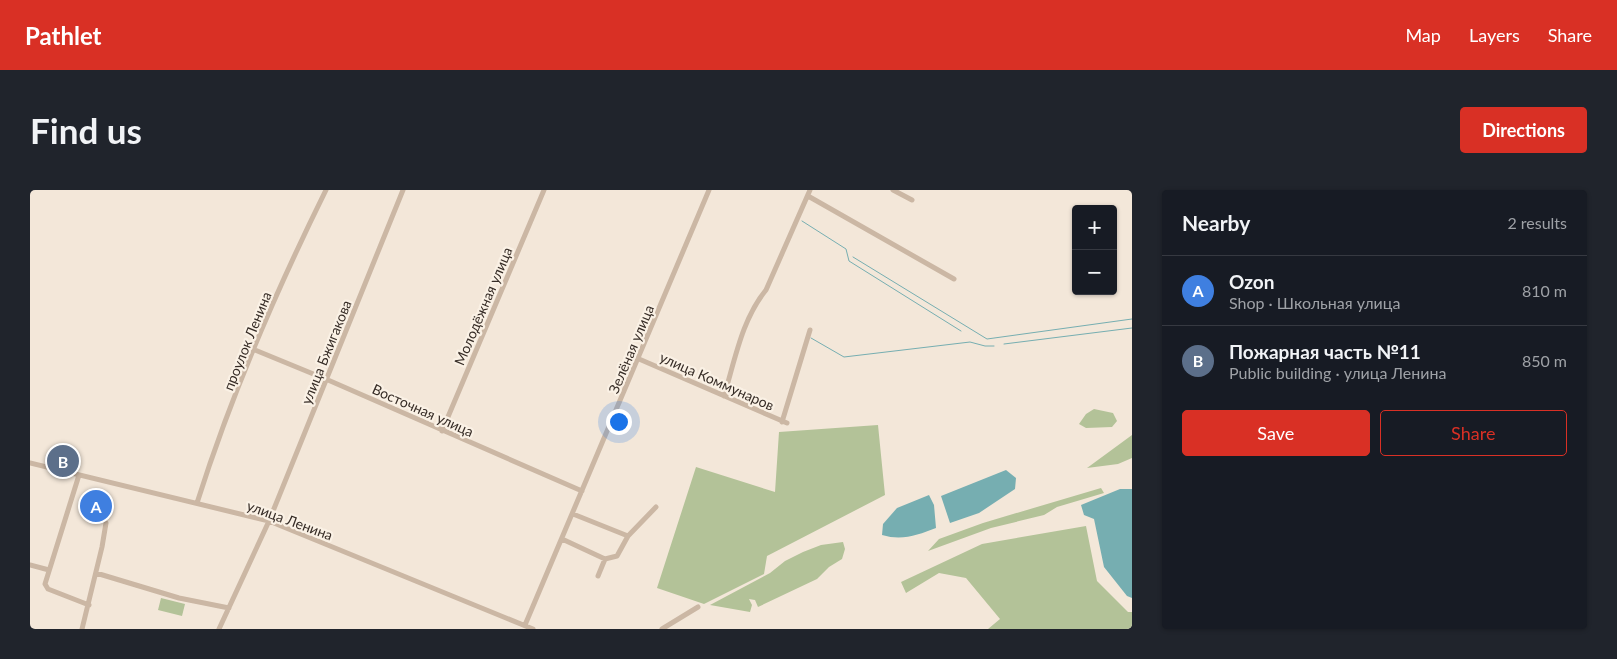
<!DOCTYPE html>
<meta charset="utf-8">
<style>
:root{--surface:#171b24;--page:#20242c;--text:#f1f3f6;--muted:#9ea1a6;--line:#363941;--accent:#d93025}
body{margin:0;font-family:Lato,sans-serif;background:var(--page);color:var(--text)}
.controls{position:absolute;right:15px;top:15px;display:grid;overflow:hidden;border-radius:5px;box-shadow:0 1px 4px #0004}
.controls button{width:45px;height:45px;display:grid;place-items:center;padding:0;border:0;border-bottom:1px solid var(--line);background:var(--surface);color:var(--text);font:25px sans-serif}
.you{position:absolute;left:588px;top:231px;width:18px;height:18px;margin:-12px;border:4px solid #fff;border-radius:50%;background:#1a73e8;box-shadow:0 0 0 8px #1a73e833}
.badge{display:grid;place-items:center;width:32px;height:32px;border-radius:50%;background:var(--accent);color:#fff;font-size:16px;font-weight:700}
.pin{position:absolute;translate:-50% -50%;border:2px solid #fff;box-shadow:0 1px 5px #0006}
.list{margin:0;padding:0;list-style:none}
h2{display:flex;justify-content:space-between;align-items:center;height:65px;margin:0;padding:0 20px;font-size:21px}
h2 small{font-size:16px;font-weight:400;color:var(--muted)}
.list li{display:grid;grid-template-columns:32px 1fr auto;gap:15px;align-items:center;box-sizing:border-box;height:70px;padding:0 20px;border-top:1px solid var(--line)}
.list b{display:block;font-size:19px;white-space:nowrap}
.list p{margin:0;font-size:16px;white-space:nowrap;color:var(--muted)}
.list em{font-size:16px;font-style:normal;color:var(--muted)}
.actions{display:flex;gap:10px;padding:15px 20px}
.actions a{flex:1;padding:11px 0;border:1px solid var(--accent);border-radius:5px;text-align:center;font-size:18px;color:var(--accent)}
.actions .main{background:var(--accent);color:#fff}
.map{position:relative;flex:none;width:1102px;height:439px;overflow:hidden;border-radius:5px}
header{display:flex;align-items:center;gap:30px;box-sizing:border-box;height:70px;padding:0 25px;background:var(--accent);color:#fff}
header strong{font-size:24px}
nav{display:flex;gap:28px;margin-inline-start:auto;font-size:18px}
.intro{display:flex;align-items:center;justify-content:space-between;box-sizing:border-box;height:120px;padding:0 30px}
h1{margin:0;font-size:35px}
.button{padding:12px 22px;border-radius:5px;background:var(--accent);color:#fff;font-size:18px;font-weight:700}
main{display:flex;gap:30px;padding:0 30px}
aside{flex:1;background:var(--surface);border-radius:5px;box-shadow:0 1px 4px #0004}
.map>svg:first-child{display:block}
.green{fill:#b3c298}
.water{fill:#76aeb1}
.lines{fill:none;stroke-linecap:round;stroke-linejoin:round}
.stream{stroke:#76aeb1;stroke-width:1}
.minor{stroke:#cbb7a4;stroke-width:5}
.labels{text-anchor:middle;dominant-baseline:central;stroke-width:4.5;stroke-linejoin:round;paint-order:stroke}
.street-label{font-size:14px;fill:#362c26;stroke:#faf1e5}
</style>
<header>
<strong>Pathlet</strong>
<nav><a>Map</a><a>Layers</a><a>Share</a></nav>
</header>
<div class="intro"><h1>Find us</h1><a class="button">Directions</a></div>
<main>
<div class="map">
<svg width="1102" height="439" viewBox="0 0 1102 439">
<rect width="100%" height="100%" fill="#f3e7d9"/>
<path class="green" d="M1064,219L1083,223L1087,231L1082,237L1056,238L1049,234L1056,224Z
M848,235L855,305L737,366L734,384L674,414L627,398L666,277L745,302L749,242Z
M1102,245V268L1088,274L1057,278Z
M1071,298L1074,303L1027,317L1014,325L961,338L898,361L909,349L953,333Z
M1056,336L1067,391L1098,422H1102V439H958L970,429L936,388L909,383L876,403L871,392L952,354Z
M813,352L815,359L812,369L799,377L787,389L728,417L725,410L719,409L722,415L720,422L680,415L740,383L755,371L773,362L791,355Z
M131,408L155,414L152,426L128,420Z"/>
<path class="water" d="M976,280L986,288L985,299L949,323L920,333L911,306Z
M1090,299H1102V408L1097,406L1074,377L1064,329L1054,325L1051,315Z
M899,305L904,315L906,338C888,345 872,351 852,345L853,334L867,318Z"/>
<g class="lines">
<path class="stream" d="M772,31L816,59L819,71L931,141
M823,67L957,149L1102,129
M781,148L814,167L940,152L955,156H964
M974,154L1102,138"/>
<path class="minor" d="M863,0L882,10
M778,6L924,89
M225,160L298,190L552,301
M609,169L757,233
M694,206C705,170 712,129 736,100L780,0
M752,232L780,140
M412,241L514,0
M0,273L239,331L503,439
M49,285L15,394L18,399L59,415
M167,313C200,208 247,99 296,0
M543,324L598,346L626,317
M532,349L575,369L568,386
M575,369L587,366L598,346
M0,375L19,380
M66,383L149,408L199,418
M495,435L679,0
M52,439L72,357L76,333
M189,439L239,331L373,0
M632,439L668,417"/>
</g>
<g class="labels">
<g class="street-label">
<text transform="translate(453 116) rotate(-67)">Молодёжная улица</text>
<text transform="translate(217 151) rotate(-68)">проулок Ленина</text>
<text transform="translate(601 159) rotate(-67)">Зелёная улица</text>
<text transform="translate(296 162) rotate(-68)">улица Бжигакова</text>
<text transform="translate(687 191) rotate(24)">улица Коммунаров</text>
<text transform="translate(393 220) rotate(24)">Восточная улица</text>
<text transform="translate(260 330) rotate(20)">улица Ленина</text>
</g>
</g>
</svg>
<div class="controls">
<button>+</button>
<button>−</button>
</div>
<div class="you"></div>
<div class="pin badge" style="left:66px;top:316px;background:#3f7fe0">A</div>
<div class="pin badge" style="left:33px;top:271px;background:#5c6f8a">B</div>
</div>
<aside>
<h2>Nearby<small>2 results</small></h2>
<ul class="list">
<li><span class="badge" style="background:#3f7fe0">A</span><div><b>Ozon</b><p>Shop · Школьная улица</p></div><em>810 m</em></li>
<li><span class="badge" style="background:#5c6f8a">B</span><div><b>Пожарная часть №11</b><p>Public building · улица Ленина</p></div><em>850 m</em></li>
</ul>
<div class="actions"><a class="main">Save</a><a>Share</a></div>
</aside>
</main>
